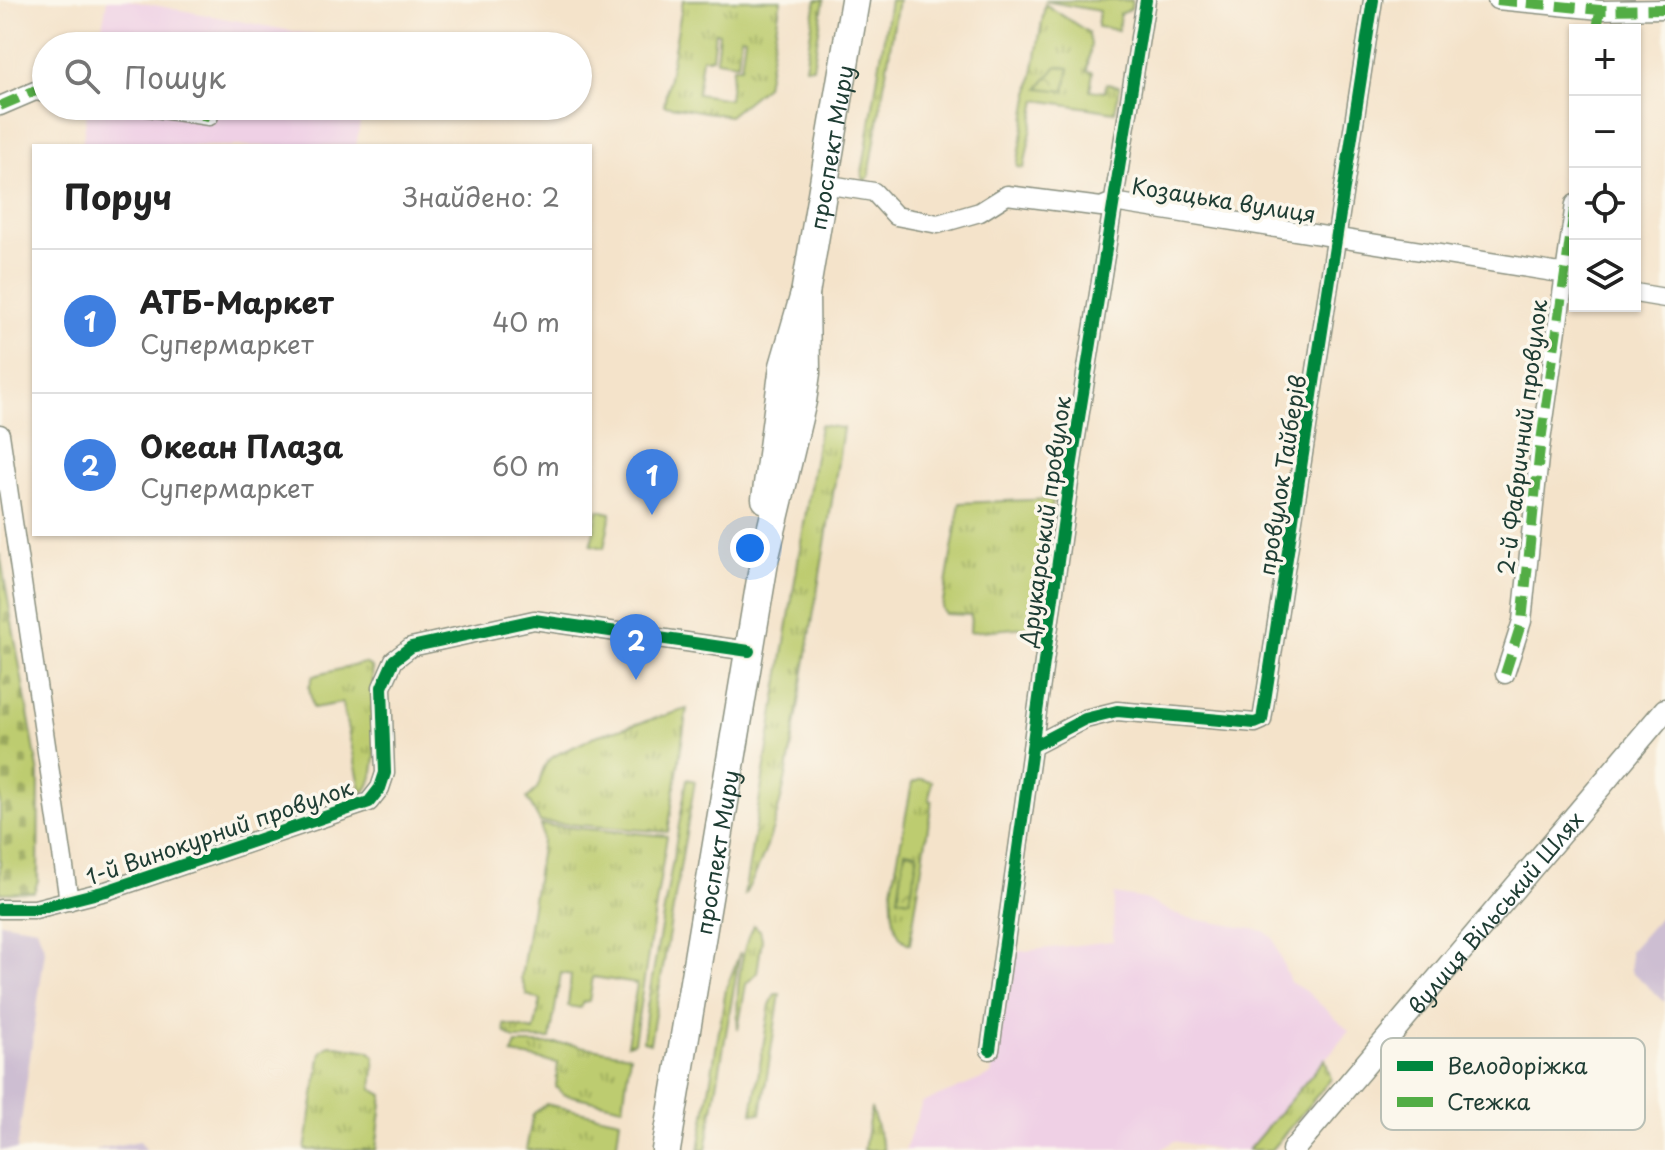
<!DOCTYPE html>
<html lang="uk">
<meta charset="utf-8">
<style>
:root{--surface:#fff;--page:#f6f6f6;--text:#222;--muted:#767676;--line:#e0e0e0;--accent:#d1495b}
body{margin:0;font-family:"Playpen Sans",sans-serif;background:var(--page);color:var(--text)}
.controls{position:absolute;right:24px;top:24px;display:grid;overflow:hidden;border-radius:0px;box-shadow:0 2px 6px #0004}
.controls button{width:72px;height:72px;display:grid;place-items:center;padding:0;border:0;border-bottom:2px solid var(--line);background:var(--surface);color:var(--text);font:40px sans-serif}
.you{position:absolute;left:750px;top:548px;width:28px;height:28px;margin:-20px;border:6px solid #fff;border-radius:50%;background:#1a73e8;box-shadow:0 0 0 12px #1a73e833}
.badge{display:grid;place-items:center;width:52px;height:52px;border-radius:50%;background:var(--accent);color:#fff;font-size:26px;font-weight:700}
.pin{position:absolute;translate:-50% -66px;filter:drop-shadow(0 2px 4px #0008)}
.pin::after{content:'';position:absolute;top:42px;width:28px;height:24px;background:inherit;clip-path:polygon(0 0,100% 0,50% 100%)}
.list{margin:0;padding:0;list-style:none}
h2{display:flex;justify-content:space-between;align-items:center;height:104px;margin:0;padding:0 32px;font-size:34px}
h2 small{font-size:26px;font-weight:400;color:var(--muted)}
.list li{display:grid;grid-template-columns:52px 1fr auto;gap:24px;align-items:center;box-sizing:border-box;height:144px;padding:0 32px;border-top:2px solid var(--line)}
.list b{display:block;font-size:30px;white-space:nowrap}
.list p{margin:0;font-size:26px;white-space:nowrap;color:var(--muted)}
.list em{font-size:26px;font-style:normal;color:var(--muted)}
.icon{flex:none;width:44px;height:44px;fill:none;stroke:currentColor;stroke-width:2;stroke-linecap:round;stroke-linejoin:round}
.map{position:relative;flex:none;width:1665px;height:1150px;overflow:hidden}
.search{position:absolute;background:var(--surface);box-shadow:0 2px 6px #0004;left:32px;top:32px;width:560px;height:88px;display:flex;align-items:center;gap:20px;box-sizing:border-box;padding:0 28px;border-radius:44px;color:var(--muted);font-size:30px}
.panel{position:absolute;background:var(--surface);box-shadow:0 2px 6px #0004;left:32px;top:144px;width:560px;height:392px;border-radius:0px}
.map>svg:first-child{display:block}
.built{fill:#efd0e5}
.industrial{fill:#cdbed2}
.grass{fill:url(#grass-tufts);stroke:#6e8452;stroke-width:2;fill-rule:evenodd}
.cemetery{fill:url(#cemetery-stones);stroke:#6e8452;stroke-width:2}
.park{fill:url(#park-crowns);stroke:#6e8452;stroke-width:2}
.pitch{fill:#bdcc6f;stroke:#6e8452;stroke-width:2}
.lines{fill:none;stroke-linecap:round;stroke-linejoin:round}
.minor-casing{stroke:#8a907f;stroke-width:21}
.tertiary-casing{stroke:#8a907f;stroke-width:25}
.primary-casing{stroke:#8a907f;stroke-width:31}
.minor{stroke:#fff;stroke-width:18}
.tertiary{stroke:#fff;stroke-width:22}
.primary{stroke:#fff;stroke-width:28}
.quiet{stroke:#52ad45;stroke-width:10;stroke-dasharray:20 10;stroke-linecap:butt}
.cycleway-casing{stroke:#fbf7ec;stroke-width:17}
.cycleway{stroke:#00873e;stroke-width:12}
.labels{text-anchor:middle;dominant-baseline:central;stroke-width:7;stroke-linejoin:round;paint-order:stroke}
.street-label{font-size:22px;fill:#1f3d34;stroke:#fbf7ec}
.key{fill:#fbf7ec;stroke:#b9bfb5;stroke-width:2}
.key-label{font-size:22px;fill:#1f3d34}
</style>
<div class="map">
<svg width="1665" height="1150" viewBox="0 0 1665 1150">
<defs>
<pattern id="grass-tufts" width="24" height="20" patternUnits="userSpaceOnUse" patternTransform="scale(2)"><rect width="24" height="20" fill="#bdcc6f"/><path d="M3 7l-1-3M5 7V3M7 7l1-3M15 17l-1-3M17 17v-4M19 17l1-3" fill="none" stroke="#99a75c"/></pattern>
<pattern id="cemetery-stones" width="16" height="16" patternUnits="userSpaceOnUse" patternTransform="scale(2)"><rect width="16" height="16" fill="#bdcc6f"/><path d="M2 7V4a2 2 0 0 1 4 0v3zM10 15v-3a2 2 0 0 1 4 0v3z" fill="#99a75c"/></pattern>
<pattern id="park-crowns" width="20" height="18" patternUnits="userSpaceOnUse" patternTransform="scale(2)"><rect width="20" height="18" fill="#bdcc6f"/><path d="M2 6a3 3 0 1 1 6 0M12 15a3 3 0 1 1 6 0" fill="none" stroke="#99a75c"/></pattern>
</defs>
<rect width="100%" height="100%" fill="#fbf7ec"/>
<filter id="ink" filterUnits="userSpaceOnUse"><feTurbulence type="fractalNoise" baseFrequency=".0125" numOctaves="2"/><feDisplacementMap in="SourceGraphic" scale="16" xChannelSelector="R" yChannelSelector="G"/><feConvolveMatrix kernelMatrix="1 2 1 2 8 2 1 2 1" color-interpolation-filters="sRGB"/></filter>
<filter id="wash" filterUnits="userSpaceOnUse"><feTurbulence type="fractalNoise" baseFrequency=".006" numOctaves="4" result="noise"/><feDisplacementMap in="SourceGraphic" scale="32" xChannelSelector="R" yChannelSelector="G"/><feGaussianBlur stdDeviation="1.8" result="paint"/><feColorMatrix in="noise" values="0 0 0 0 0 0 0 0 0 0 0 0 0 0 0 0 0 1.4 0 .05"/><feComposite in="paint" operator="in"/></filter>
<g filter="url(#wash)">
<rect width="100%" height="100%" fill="#f4e3ca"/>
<path class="built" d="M107,0H127L372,46H99Z
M88,106H363L356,146H82Z
M1114,894L1144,899L1183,917L1264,931L1273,938L1290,982L1307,992L1349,1031L1248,1150H1221L1174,1141L1160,1150H905L922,1103L991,1075L1015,952L1113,941Z"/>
<path class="industrial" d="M1665,911V1002L1631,971L1630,951Z
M0,922L37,928L45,950L17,1150H0Z
M140,1141L146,1150H93Z"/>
<path class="grass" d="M683,0H781L766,86L729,116L664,105ZM715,32L719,33L716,60L738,63L741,36L745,37L741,67H733L729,99L697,94L702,58H712Z
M816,0H824L813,67H805Z
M890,0H898L869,177L864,181L862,174Z
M1045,4L1088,32L1091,44L1087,71L1093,72L1090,90L1105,92L1106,84L1120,86L1115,112L1037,100L1024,168L1017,167Z
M820,425L843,428C831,511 817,594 803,677C791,751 782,830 744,896Z
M1053,499L1038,626L970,632L971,615L945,614L942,608L960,503Z
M598,510L611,513L604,548L591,545Z
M364,663L372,667C373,694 384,780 362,794L342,703L313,708L309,687L313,676Z
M687,709L668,832L540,822L527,798C546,784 536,779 546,764C554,751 580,747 592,737Z
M687,779L695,781L650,1043L643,1041L647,1007Z
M921,779L932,781L929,800L932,801L910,944C892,939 891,905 892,889L912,783Z
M541,825L667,836L634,1042L627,1044L637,984L593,977L589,1001L583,1002L580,1008L568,1006L571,975L561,973L550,1039H514L505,1032L504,1024L534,1031L541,1000L527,995L521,978L542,841Z
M753,925L760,930L762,939L757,973L746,984L738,1030C736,996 739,956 753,925Z
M740,952L706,1150H699L726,989Z
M775,994H780L761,1114L752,1113L770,1005Z
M516,1044H569L630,1055L623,1107L563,1094L556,1087L558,1063L512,1054Z
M330,1045L369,1051L375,1057L372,1089L383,1095L376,1150H305L321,1052Z
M1325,1059L1331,1079L1271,1150H1248Z
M546,1104L620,1120L616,1150H526L533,1114Z
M871,1108L884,1150H864Z"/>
<path class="cemetery" d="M0,554L39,775L38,880L34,892L0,893Z"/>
<path class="park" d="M1057,66L1069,68L1065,91L1039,88Z
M905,851L918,853L910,900L898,898Z"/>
<path class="pitch" d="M1132,0L1131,9L1120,14L1118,30L1097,27L1099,11L1045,1Z"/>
</g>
<g filter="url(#ink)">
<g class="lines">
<defs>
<path id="minor" d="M1497,0L1600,10L1665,9
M0,106L35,91L46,93
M142,106L209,116
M824,184L874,192L896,216L938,224L980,212L1007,195L1101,207L1113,202L1566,274L1575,282
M1635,293L1665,298
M0,434L69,901
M1505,674L1522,621L1540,448L1575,204
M1033,746L1085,719L1117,711L1255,723L1262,720L1373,0
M0,909H35L106,891L369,802L380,788L385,773L382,687L394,660L411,647L534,620L749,651
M990,1050L1071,468L1146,0"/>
<g id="tertiary">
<path id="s1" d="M1293,1150L1665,710"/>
</g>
<g id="primary">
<path id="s2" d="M766,499L784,366L805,294L855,0"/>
<path id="s3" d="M666,1150L765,556L802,401L806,373L805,294"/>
</g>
</defs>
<use href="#minor" class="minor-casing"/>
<use href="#tertiary" class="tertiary-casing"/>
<use href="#primary" class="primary-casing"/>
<use href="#minor" class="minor"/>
<use href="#tertiary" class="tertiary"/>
<use href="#primary" class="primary"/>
<path class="quiet" d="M1497,0L1600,10L1665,9
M1597,30L1600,10
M0,106L35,91L46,93
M142,106L209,116
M1505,674L1522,621L1540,448L1575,204"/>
<defs>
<path id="cycleway" d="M1033,746L1085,719L1117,711L1255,723L1262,720L1373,0
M0,909H35L106,891L369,802L380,788L385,773L382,687L394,660L411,647L534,620L749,651
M990,1050L1071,468L1146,0"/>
</defs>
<use href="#cycleway" class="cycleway-casing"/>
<use href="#cycleway" class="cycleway"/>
</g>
</g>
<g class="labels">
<g class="street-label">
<text stroke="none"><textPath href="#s2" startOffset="358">проспект Миру</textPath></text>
<text transform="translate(1224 199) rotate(9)">Козацька вулиця</text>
<text transform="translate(1521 437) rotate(-83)">2-й Фабричний провулок</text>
<text transform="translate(1281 475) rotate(-81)">провулок Тайберів</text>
<text transform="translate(1044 521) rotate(-82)">Друкарський провулок</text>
<text transform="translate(219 831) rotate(-19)">1-й Винокурний провулок</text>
<text stroke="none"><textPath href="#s3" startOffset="302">проспект Миру</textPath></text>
<text stroke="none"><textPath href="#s1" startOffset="312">вулиця Вільський Шлях</textPath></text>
</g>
</g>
<rect x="1381" y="1038" width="264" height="92" rx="12" class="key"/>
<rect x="1397" y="1061" width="36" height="10" fill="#00873e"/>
<rect x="1397" y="1097" width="36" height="10" fill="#52ad45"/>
<g class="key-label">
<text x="1447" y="1074">Велодоріжка</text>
<text x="1447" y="1110">Стежка</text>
</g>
</svg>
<div class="controls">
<button>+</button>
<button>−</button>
<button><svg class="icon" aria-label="locate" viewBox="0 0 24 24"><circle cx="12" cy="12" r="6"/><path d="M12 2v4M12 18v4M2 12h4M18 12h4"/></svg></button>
<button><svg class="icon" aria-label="layers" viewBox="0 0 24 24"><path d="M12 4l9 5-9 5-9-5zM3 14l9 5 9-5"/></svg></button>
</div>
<div class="you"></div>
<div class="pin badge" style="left:652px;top:515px;background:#3f7fe0">1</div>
<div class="pin badge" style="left:636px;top:680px;background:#3f7fe0">2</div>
<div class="search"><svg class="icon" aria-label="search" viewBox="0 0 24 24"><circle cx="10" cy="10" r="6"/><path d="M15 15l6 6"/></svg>Пошук</div>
<section class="panel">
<h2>Поруч<small>Знайдено: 2</small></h2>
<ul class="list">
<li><span class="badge" style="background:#3f7fe0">1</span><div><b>АТБ-Маркет</b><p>Супермаркет</p></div><em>40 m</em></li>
<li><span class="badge" style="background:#3f7fe0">2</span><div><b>Океан Плаза</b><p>Супермаркет</p></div><em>60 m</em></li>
</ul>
</section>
</div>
